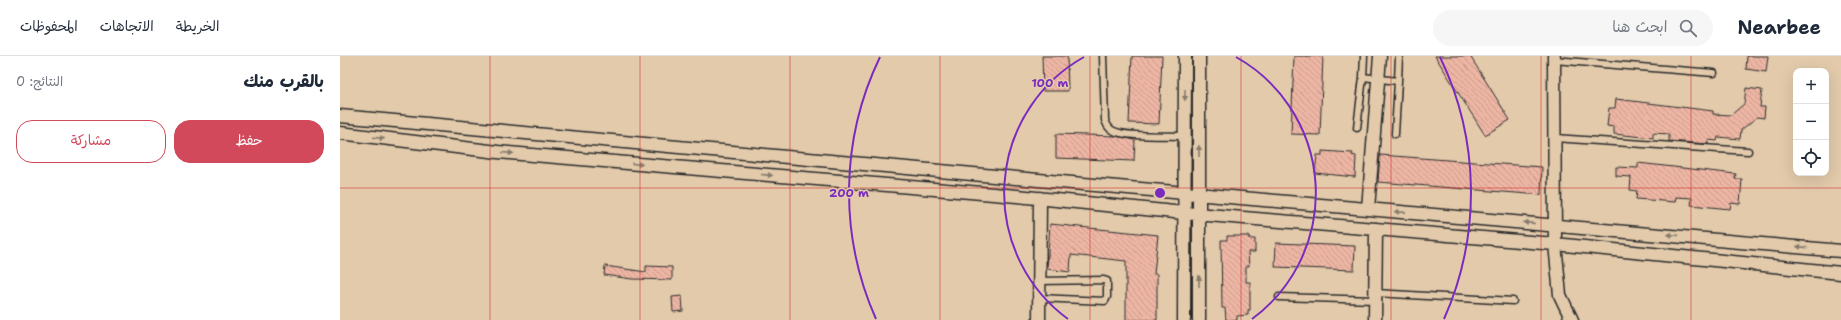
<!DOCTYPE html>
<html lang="ar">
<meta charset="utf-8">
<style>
:root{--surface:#fff;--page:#f6f6f7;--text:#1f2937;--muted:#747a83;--line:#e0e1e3;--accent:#d1495b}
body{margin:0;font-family:"Shantell Sans","Playpen Sans Arabic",sans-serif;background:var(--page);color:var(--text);direction:rtl}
.controls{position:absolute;right:12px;top:12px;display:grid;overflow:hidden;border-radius:8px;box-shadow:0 4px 16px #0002}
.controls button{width:36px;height:36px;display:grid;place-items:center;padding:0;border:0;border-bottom:1px solid var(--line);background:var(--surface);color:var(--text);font:20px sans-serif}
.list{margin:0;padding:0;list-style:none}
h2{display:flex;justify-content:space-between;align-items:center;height:52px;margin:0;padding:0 16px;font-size:17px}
h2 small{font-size:13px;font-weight:400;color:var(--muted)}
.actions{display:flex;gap:8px;padding:12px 16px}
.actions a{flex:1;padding:9px 0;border:1px solid var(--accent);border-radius:16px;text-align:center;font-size:14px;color:var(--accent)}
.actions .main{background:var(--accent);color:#fff}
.icon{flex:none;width:22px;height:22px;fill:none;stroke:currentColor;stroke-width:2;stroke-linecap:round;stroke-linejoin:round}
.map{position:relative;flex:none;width:1501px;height:264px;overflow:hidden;direction:ltr}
header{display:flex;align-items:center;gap:24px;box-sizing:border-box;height:56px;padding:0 20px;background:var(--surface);border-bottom:1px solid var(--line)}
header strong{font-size:19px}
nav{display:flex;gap:22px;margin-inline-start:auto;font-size:14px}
.search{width:280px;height:36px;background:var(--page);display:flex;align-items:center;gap:10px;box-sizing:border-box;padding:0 14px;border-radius:22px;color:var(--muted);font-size:15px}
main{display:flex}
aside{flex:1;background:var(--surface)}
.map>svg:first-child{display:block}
.building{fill:url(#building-back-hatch);stroke:#2b2b2b}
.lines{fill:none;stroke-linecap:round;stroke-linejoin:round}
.lane-casing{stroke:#2b2b2b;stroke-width:9}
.street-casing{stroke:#2b2b2b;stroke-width:15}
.lane{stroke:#e2caab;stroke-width:6}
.street{stroke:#e2caab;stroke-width:12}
.oneway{fill:#867a6b}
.grid{fill:none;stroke:#d62828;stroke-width:1;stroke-opacity:0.55}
.ring{fill:none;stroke:#7b2cbf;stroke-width:2}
.centre{fill:#7b2cbf;stroke:#e2caab;stroke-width:2}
.ring-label{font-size:12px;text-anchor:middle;font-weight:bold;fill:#7b2cbf;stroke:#e2caab;stroke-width:3;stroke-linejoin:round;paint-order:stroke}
</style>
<header>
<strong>Nearbee</strong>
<div class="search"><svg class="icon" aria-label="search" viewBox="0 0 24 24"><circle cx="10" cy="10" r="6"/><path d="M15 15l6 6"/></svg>ابحث هنا</div>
<nav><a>الخريطة</a><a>الاتجاهات</a><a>المحفوظات</a></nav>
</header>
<main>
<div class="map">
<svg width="1501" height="264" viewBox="0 0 1501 264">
<defs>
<pattern id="building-back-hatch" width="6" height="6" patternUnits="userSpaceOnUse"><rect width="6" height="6" fill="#edb5a4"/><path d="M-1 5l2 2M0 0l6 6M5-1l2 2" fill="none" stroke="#cb9c8d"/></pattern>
</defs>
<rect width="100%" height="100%" fill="#e2caab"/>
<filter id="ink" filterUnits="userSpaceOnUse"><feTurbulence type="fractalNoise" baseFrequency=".025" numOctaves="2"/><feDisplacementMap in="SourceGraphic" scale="8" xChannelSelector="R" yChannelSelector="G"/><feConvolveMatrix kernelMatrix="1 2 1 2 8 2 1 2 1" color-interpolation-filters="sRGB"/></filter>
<g filter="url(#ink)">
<path class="building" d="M702,0H727L728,35H703Z
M792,0H822L819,68L789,67Z
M954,0H983L980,79L951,78Z
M1095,0H1130L1170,64L1145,79Z
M1407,0H1428L1426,16L1406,13Z
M1406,32L1422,34L1420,51H1425L1424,62L1417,61L1401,74L1400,83L1378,81L1377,85L1368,84V88L1329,85V78L1313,77V82L1274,78V71L1267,70L1269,52H1275L1276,43L1373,55V58L1391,59L1404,48Z
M716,78L776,80L795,84L794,105L716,102Z
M982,95L1013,97L1012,99L1016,100L1015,121L975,117L977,99H982Z
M1040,99L1202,111L1201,139L1038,126Z
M1298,107L1396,118L1395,123H1402L1400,148L1391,147L1390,153L1351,149L1352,142L1336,141L1335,146L1296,143L1297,135L1290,134L1291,121L1276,120V111L1298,112Z
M710,168L818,179L814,218H817V264H786V205L731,199L730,216L707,213Z
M887,180H909V183H915V196H908L909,210H906V226H910V254H908V259L897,260V264H886L885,252H882L881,184H887Z
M936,187L1015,190L1014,214L935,211Z
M265,210L306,216V210L332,211V224L292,223L264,219Z
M342,240L343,255L333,256L332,241Z"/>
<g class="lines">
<defs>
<path id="lane" d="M763,0L765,64C767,69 768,72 772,74C785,82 828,79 844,80
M1024,0L1023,21L1058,25L1055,78
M1214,4L1374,17
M1058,25L1059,0
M1017,72L1023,21
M1214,82L1408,95
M1035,237L1173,245
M939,241L1035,244
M699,242L765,245L767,241V225L764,224L699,225"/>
<path id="street" d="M1214,0L1215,188L1220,239L1232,264
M0,60L687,123L1501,195
M0,77L158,96L677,140L844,157L1215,188L1501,217
M1028,153L1040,0
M699,264L700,142
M844,264L845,0
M859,264V0
M1035,264L1036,173"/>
</defs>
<use href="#lane" class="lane-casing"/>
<use href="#street" class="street-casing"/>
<use href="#lane" class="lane"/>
<use href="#street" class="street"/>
</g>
<defs><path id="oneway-solid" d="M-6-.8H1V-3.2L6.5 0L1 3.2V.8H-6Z"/></defs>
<g class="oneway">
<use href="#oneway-solid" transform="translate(845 39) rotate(90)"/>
<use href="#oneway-solid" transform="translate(39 82) rotate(7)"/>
<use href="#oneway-solid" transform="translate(859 95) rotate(-90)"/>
<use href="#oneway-solid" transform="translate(168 97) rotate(5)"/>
<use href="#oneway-solid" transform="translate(297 108) rotate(5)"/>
<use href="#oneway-solid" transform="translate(427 119) rotate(5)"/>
<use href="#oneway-solid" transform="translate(1060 156) rotate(-175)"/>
<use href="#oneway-solid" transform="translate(1189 167) rotate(-175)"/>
<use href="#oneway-solid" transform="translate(1333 179) rotate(-175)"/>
<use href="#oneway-solid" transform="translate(1462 191) rotate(-174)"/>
<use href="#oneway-solid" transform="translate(859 225) rotate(-90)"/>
</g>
</g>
<path class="grid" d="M150,0V264M300,0V264M450,0V264M600,0V264M750,0V264M901,0V264M1051,0V264M1201,0V264M1351,0V264M0,132H1501"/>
<g class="ring">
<path d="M728 263A156 156 0 0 1 744 1M896 1A156 156 0 0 1 912 263"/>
<path d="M536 263A311 311 0 0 1 540 1M1100 1A311 311 0 0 1 1104 263"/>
</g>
<circle cx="820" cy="137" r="6" class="centre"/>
<g class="ring-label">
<text x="710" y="31">100 m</text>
<text x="509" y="141">200 m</text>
</g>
</svg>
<div class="controls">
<button>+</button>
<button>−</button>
<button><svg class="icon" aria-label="locate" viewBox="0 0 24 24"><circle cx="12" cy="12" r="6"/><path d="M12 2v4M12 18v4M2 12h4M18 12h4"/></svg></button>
</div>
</div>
<aside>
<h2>بالقرب منك<small>النتائج: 0</small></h2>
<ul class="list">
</ul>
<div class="actions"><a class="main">حفظ</a><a>مشاركة</a></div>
</aside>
</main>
